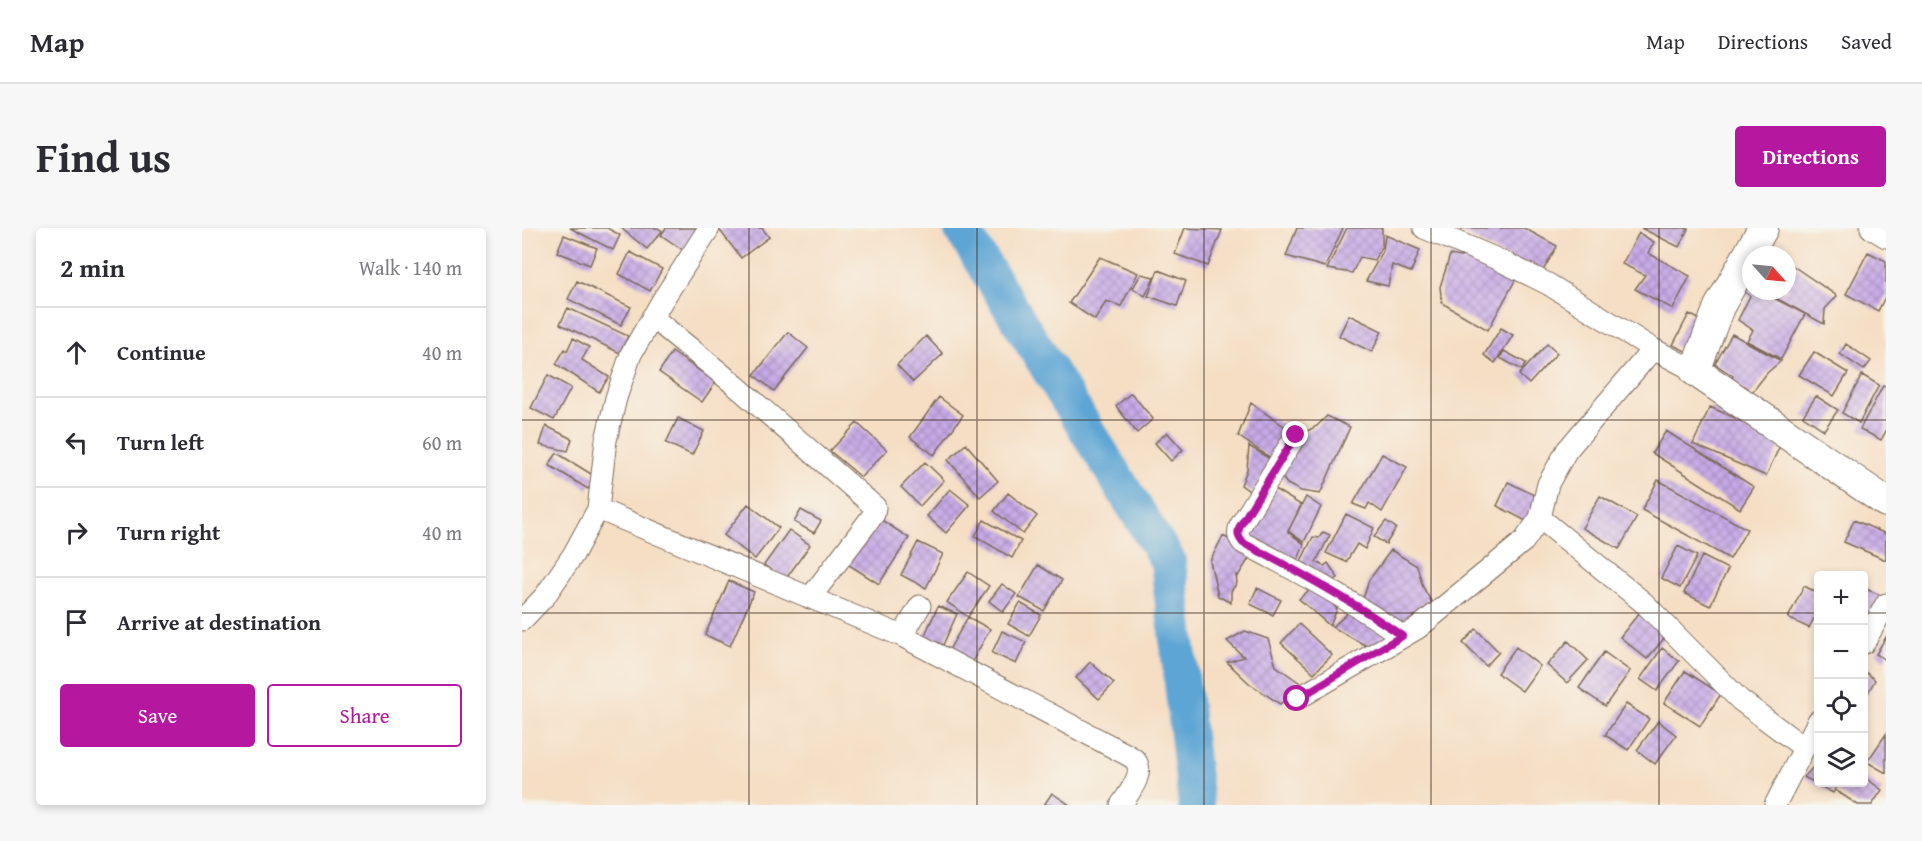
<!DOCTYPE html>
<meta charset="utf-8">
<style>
:root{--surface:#fff;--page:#f7f7f7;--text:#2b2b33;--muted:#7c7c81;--line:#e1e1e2;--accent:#b5179e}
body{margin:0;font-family:"Gentium Book Plus",serif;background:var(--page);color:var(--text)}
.controls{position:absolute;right:18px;bottom:18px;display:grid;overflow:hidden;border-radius:6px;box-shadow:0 3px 9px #0003}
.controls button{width:54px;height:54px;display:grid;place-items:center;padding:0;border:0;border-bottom:2px solid var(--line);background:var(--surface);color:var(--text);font:30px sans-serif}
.compass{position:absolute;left:1220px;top:18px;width:54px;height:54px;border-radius:50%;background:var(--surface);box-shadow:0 3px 9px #0003;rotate:117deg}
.stop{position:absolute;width:18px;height:18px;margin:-14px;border:4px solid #b5179e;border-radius:50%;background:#fff}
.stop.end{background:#b5179e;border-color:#fff;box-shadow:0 2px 6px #0008}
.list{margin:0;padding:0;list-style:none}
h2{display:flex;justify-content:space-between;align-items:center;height:78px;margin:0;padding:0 24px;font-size:26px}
h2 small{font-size:20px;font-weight:400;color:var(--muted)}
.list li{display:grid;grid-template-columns:39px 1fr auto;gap:18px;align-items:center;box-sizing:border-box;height:90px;padding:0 24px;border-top:2px solid var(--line)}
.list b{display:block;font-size:22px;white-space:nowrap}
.list em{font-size:20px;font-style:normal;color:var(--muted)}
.actions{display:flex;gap:12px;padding:18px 24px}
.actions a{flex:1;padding:14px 0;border:2px solid var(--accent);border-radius:6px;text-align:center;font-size:21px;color:var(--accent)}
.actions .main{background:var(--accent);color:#fff}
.icon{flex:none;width:33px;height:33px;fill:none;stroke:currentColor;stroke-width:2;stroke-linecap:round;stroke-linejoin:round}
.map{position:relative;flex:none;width:1364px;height:577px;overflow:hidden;border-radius:6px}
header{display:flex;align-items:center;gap:36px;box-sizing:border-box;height:84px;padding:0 30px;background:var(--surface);border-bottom:2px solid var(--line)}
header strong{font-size:28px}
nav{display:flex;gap:33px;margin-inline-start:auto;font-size:21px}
.intro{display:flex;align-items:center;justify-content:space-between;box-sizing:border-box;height:144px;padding:0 36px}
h1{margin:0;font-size:42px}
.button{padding:15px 27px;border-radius:6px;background:var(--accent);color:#fff;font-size:21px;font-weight:700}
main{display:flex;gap:36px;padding:0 36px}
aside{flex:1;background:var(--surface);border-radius:6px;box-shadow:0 3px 9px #0003}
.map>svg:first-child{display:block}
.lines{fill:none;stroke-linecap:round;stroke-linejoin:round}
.river{stroke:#5da5d4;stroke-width:36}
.building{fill:url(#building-cross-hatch)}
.street-casing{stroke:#7c6958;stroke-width:23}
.secondary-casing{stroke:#7c6958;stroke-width:32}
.street{stroke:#fff;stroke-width:21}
.secondary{stroke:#fff;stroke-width:30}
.route{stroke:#b5179e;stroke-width:8}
.grid{fill:none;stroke:#3b2a1e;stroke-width:1.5;stroke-opacity:0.55}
</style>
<header>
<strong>Map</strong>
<nav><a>Map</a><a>Directions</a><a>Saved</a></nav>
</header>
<div class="intro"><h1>Find us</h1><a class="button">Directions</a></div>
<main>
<aside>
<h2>2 min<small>Walk · 140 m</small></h2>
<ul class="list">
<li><svg class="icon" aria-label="ahead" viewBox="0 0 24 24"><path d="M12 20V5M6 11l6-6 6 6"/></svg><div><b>Continue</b></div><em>40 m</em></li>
<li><svg class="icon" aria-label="left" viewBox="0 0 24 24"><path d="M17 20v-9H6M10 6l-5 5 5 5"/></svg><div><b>Turn left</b></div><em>60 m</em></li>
<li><svg class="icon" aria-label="right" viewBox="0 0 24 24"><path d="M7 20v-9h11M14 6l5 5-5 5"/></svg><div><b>Turn right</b></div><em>40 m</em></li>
<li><svg class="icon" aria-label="arrive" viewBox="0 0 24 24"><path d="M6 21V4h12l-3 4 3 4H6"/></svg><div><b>Arrive at destination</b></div></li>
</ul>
<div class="actions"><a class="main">Save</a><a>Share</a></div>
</aside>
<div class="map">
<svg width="1364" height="577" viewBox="0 0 1364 577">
<defs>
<pattern id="building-cross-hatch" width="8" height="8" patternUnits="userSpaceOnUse" patternTransform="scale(1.5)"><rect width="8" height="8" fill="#c8aae8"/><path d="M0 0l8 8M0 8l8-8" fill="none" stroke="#a48bbb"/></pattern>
</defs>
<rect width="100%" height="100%" fill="#f7f3e8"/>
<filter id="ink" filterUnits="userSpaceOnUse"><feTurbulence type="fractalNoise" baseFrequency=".0167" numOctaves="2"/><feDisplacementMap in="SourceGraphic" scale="12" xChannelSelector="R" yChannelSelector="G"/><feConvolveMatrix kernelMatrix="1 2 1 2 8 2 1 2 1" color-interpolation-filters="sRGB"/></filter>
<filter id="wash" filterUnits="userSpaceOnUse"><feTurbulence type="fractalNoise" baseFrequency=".008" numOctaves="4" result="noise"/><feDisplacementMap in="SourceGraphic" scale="24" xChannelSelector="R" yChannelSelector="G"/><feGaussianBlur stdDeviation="1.35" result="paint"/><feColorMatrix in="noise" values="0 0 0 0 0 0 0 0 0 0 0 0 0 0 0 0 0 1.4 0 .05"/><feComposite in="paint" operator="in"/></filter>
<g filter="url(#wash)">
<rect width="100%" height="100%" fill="#f5dec4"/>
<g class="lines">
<path class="river" d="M439,0L646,333L674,577"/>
</g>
<g id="blocks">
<path class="building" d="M48,0H85L98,7L91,22Z
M99,0H136L140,3L125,21Z
M144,0H175L161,22L139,7Z
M196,0H240L247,9L219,30Z
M663,0L700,2L686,38L653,26Z
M775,0H821L803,39L764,28Z
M825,0H860V18L852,32L838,29L830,45L805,41Z
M941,0H1002L1035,18L1018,48L939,4Z
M1119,0H1163L1166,1L1157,19Z
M1117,5L1132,14L1126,25L1168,48L1151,81L1113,61L1123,47L1100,36Z
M42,7L75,20L68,37L35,24Z
M863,7L898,22L889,44L870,37L866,58L844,53L861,23Z
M942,19L997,45L966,102L920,75L918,59L928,27L939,29Z
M108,24L140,41L128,63L97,46Z
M1346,24L1364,33V67L1356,83L1324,66Z
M578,29L616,45L599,78L584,73L573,92L547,75Z
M1265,34L1315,68L1303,81L1302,96L1241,63H1265Z
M636,42L664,53L655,78L626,68Z
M619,46L632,49L623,68L611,60Z
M1224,51L1229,54V63H1238L1283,86L1259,131L1225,113L1231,102L1216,92L1228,68L1220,62Z
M55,53L109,79L99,97L46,71Z
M46,80L106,108L98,125L38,96Z
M1167,86L1185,95L1170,126L1151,117Z
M827,87L860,103L850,124L817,108Z
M979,100L991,107L973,135L962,127Z
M266,104L286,120L252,163L232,147Z
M1210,106L1259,133L1245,145L1228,167L1209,155L1211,148L1193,136Z
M404,108L421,126L391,154L375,137Z
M51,110L67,119L60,132L87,149L77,164L34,136L43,121L45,123Z
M1025,116L1035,125L1007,156L997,147Z
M1324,116L1349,133L1342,142L1318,126Z
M982,123L1004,135L1000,142L978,130Z
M150,124L194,154L180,174L137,144Z
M1292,124L1326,145L1312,168L1277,147Z
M26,147L49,160L32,192L9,180Z
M1340,147L1357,157L1337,195L1320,185Z
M1361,158L1364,159V203L1359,212L1338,201Z
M609,165L631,191L615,205L594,178Z
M1294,168L1316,182L1302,202L1281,188Z
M417,169L441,187L412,227L388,209Z
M729,175L772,205L755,234L716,208Z
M1188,179L1261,211L1244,248L1171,216Z
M805,188L828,199L798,266L779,263L765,256L757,245L783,204L795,198Z
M156,190L182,203L170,227L144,215Z
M335,195L365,222L339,249L308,223Z
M24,198L50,211L46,223L18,217Z
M1144,203L1232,259L1218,281L1130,225Z
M645,204L661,222L649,233L633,215Z
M444,216L476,253L458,269L426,232Z
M727,218L753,234L730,265L719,257L725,242Z
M35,225L74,249L66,261L27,237Z
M860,226L885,239L860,284L847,275L844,281L831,276Z
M403,234L422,252L398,278L379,259Z
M1136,252L1225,301L1208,331L1120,282Z
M986,254L1018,270L1006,294L975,278Z
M749,259L779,277L766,304L782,316L774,337L721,304Z
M428,261L448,277L424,305L405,288Z
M486,265L515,288L501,306L472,283Z
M1078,268L1115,289L1097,321L1060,300Z
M784,269L799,279L782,314L766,303Z
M226,276L257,300L233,331L202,307Z
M279,282L299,293L292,305L272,294Z
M824,286L852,300L843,321L835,316L824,334L804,325Z
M355,289L387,310L357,356L324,335Z
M462,292L499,313L490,330L453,308Z
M1332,292L1364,306V332L1322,314Z
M864,293L874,300L864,316L852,309Z
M267,302L288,317L263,352L242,337Z
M801,304L808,307L794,334L802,338L806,335L816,350L806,355L776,339L791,309L797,310Z
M701,308L731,324L716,348L714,347L715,355L709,363V375L696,368L688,333Z
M396,314L421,326L404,360L379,347Z
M1156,318L1175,328L1158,360L1139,350Z
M869,322L895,338L901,359L914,382L894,397L892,388L880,403L839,377L847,352Z
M1180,328L1206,341L1188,378L1162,365Z
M516,337L540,352L522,383L497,369Z
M446,344L467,358L446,389L425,374Z
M207,353L232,364L208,418L183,407Z
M480,356L494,366L481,384L467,373Z
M794,356L815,381L808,398L777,371Z
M1282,358L1296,365V382L1287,400L1266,390Z
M735,360L759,372L751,387L728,376Z
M1342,360L1358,367L1348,390L1342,387Z
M828,374L867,400L852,422L810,399L824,387Z
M498,375L519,387L507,408L486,396Z
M416,378L435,386L421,417L402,409Z
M1117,385L1144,408L1125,431L1098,409Z
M446,389L468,401L450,434L427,422Z
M777,396L810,427L792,445L759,415Z
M954,401L977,424L964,438L941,415Z
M480,403L504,414L494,436L470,425Z
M723,403L746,411L754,438L781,457L758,476L727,455L705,434L722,429L705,413Z
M1364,409V432L1354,426Z
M1046,413L1066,432L1045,455L1025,437Z
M994,419L1018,438L1000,463L975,445Z
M1140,420L1157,433L1135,463L1118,451Z
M1082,424L1108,443L1083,478L1057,460Z
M568,434L592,455L577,471L554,450Z
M1163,443L1199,466L1178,498L1142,475Z
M1342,443L1353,452L1342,472Z
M1104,476L1127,491L1106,522L1083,507Z
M1136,493L1154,507L1133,536L1115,522Z
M1364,506V545L1345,534Z
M1296,534V554H1317L1311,565L1282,549Z
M1342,549L1360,562L1350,577H1336L1313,562L1318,554H1342Z
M530,565L548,577H522Z"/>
</g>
</g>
<g filter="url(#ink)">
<use href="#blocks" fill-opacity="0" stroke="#7c6958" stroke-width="1.5"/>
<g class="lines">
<defs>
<path id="street" d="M902,0L975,31L1026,56L1131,121L1173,143
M1349,0L1364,9
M130,89L213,157L353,279L352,286L288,370
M774,207L718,298C715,305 716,309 721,315C776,343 829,372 880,408
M76,281L380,408L600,524C604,526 610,529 613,532C624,545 606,566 599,577
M1018,290L1122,375L1218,472L1281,519
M0,392L23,368L51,327L76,281L84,212L94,170L109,126L140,73L187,0
M380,408L398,378
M1342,415L1364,376
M775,471L896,400L1002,313L1018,290L1026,256L1045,222L1131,121
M1253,577L1296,493"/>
<path id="secondary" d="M1241,0L1197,79L1173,143L1364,274"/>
</defs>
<use href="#street" class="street-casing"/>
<use href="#secondary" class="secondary-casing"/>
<use href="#street" class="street"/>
<use href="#secondary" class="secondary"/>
</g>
</g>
<g class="lines" filter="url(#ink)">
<path class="route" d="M774,207L718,298C715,305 716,309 721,315C776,343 829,372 880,408L775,471"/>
</g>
<path class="grid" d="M227,0V577M455,0V577M682,0V577M909,0V577M1137,0V577M0,192H1364M0,385H1296M1342,385H1364"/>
</svg>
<div class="controls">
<button>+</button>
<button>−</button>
<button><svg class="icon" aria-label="locate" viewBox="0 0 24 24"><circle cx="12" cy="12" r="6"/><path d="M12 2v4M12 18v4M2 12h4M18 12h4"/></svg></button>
<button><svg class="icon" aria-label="layers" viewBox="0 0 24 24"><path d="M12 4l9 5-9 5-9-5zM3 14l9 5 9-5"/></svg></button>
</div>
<svg class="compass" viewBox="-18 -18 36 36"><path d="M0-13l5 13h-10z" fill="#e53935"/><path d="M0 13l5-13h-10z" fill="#7c7c81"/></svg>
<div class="stop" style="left:775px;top:471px"></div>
<div class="stop end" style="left:774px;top:207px"></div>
</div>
</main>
